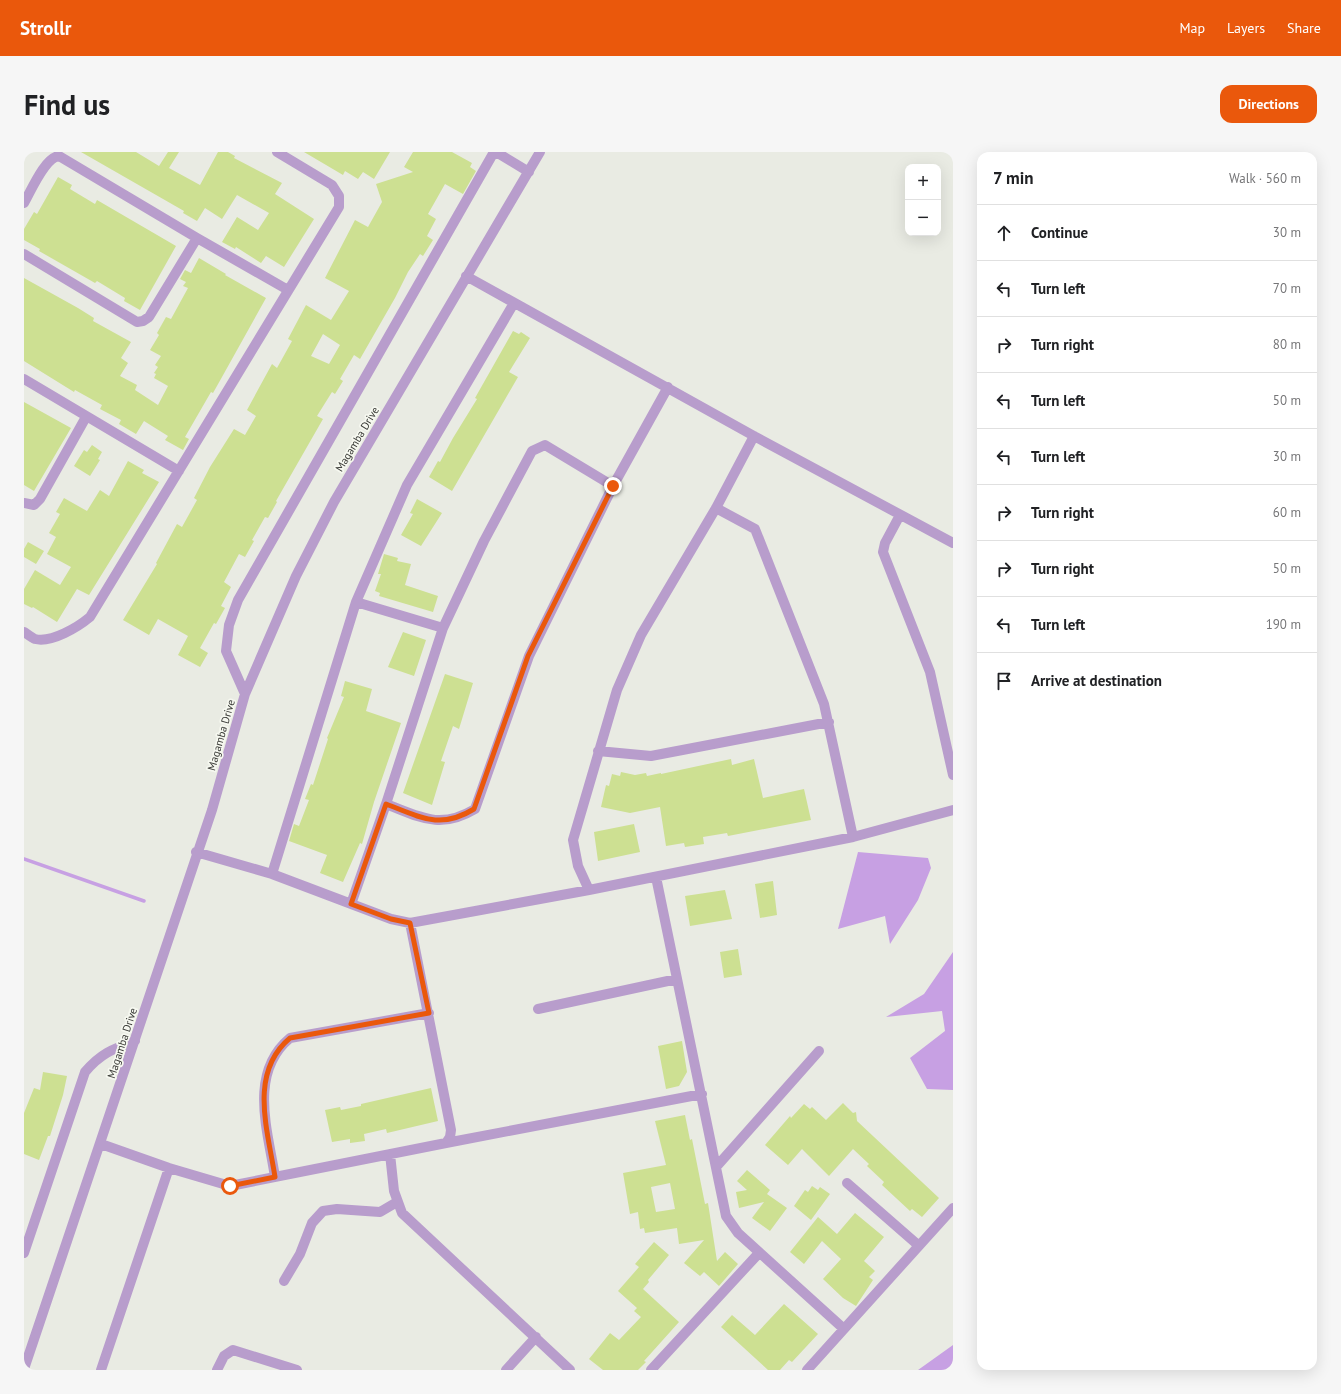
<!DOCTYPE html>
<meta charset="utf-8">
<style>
:root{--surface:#fff;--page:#f6f6f6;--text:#202124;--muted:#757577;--line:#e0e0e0;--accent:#ea580c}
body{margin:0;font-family:"PT Sans",sans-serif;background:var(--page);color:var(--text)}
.controls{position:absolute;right:12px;top:12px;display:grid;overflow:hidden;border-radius:8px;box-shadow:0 4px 16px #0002}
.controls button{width:36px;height:36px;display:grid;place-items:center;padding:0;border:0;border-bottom:1px solid var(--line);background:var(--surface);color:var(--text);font:20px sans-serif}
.stop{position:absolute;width:12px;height:12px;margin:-9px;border:3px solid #ea580c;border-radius:50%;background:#fff}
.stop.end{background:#ea580c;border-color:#fff;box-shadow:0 1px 4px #0008}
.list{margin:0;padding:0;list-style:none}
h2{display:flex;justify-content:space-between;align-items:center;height:52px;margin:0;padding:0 16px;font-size:17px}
h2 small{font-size:13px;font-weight:400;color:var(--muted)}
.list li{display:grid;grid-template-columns:26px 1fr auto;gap:12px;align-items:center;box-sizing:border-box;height:56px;padding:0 16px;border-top:1px solid var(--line)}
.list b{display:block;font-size:15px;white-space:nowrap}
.list em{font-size:13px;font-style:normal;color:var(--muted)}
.icon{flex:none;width:22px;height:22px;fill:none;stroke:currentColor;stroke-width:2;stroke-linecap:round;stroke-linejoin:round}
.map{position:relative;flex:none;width:929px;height:1218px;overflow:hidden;border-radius:12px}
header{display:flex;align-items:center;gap:24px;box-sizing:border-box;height:56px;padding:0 20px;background:var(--accent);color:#fff}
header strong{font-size:19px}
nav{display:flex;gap:22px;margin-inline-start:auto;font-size:14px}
.intro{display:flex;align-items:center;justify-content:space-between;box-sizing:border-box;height:96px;padding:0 24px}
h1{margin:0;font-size:28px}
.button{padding:10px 18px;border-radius:12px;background:var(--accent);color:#fff;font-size:14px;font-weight:700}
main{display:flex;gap:24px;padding:0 24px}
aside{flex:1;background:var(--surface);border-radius:12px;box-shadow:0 4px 16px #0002}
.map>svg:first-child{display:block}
.water{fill:#c7a0e3}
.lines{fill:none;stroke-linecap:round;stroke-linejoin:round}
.stream{stroke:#c7a0e3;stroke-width:3.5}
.building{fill:#cde092;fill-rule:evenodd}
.minor{stroke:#b89dcc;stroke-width:10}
.route{stroke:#ea580c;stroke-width:5}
.labels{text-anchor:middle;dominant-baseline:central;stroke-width:3.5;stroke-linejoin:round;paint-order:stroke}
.street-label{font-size:11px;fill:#393a36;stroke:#f6f8f0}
</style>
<header>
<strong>Strollr</strong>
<nav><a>Map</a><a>Layers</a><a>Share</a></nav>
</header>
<div class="intro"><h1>Find us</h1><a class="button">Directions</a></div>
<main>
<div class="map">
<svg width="929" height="1218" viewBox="0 0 929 1218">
<rect width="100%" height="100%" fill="#e9ebe3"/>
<path class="water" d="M834,700L904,706L907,716L894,748L866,792L861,764L814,777Z
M929,800V938L903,937L886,906L921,879L918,859L862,865L900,842Z
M929,1193V1218H894Z"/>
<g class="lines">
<path class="stream" d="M0,707L120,749"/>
</g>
<path class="building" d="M57,0H112L135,14L144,0H155L145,16L176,33L194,0H204L211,4L210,6L258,31L251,42L290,67L260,115L242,104L237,111L212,95L211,97L198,90L213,65L234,78L245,61L213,43L198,67L181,56L173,69L159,61L160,59Z
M280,0H366L350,27L339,20L334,27L321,19L319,23Z
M389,0H428L448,11L446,15L452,19L439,42L421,32L404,62L412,67L403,84L409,88L399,104L396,102L384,120L371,146L336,207L330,203L316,227L319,229L311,242L308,240L293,264L299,267L252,349L253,350L244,366L241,365L228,388L230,389L221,405L215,402L200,430L207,435L197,454L201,456L192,472L190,471L176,496L184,501L176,515L154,503L164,484L134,467L125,483L99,468L133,412L132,411L153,372L158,375L173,348L170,346L186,315L210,277L221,283L232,264L223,258L248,212L253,216L268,189L264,187L282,153L307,168L325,139L301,126L331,68L344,75L358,50L352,32L389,20L380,15ZM299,182L316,193L305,212L287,204Z
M34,25L48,33L46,37L71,52L73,48L152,94L116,158L100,149L101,146L73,129L71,131L15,99L16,97L0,88V77L10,60L13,62Z
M175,106L202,122L201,123L242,146L198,225L189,241L187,240L161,285L165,287L159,298L141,288L144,284L120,269L112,282L95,272L97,268L76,257L78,253L51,238L50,240L0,209V126L54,156L70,166L69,169L107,190L97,206L104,211L96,224L113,233L111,238L134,253L144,234L130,226L132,222L130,221L134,215L131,213L137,204L126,198L135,183L133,181L142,165L147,167L164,136L159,134L162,130L156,127L161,118L167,121Z
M489,179L495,182L497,180L506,186L485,220L494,225L428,339L405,325L414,309L416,310L429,286L453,247L451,246Z
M0,250L47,276L10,339L0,333Z
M68,293L78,300L74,307L76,308L66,324L50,314L60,298L63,300Z
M104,309L120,318L118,321L135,330L65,443L53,437L33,470L9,455L8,456L0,452V437L11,418L36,433L47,415L23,402L32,385L25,381L36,362L32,360L40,346L63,359L76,338L85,344Z
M393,347L418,361L397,394L377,383L389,362L386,361Z
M4,390L20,399L12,412L0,405V397Z
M360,402L374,406L373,409L387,412L381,433L414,444L409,460L355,444L356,441L351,439L357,422H354Z
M379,480L402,488L390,524L364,515Z
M421,522L449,531L435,577L429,574L417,609L421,610L408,653L379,641Z
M321,529L348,537L342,559L377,571L350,650L338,692L336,691L319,730L296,721L303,703L265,689L270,672L275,674L285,648L281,647L287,632L289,633L304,587L303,586L320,545L317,544Z
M707,607L708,613L730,607L739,646L780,637L787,668L704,684L703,681L679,685L680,692L661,695L660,691L642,694L636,655L606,661L577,655L582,633L585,634L588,622L596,624L597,620L611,623L622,621L623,624L637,621V622Z
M610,672L616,700L574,709L570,680Z
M749,729L753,763L736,766L731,732Z
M701,738L708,767L666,774L661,744Z
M714,797L718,823L700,826L696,800Z
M658,889L663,920L655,934L642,937L634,894Z
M19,920L43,924L39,943L26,984H24L15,1008L0,1002V961L10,936L16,938Z
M407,936L414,969L363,981L362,977L340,982L341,989L326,991V987L308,990L301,958L316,955L317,958L337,954V952Z
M819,951L829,961L832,960L833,969L915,1046L898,1065L888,1057L886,1059L858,1033L860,1030L843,1014L845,1012L829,997L805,1024L778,997L764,1013L741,993L766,964L767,966L780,952L786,957L788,955L802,968Z
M661,963L666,988L668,987L681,1052L684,1051L693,1109L701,1100L714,1112L695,1134L680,1120L676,1124L660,1111L680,1088L655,1092L653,1076L621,1081L620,1076L616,1077L614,1060L606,1062L599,1021L642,1013L631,969ZM646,1031L651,1057L632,1060L627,1035Z
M723,1018L746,1038L743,1042L763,1056L746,1079L728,1066L740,1050L715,1056L712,1040L723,1038L713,1029Z
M788,1034L794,1038L796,1035L806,1042L787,1068L770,1054L781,1038L784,1040Z
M831,1061L860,1085L840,1109L851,1119L845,1125L849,1128L832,1154L819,1146L799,1127L817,1107L798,1089L780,1112L766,1100L794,1065L813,1082Z
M630,1090L645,1103L624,1128L625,1130L619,1137L655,1170L620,1209L622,1210L614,1218H579L565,1207L586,1181L595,1188L617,1165L610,1159L613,1156L594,1139L615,1115L611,1112Z
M760,1152L794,1182L768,1210L765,1208L756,1218H744L697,1175L708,1163L731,1183Z"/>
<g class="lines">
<path class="minor" d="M472,0L505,20
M0,51C7,39 21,5 35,4L173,86L264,138
M0,102L113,170L119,169L125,165L173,86
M442,124L730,284L929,391
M0,227L155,319
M0,351L10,353L16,347L62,265
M692,356L731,377L800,552L829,685
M876,363L861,391L859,400L906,520L929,623
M332,450L383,333L490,151
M0,480C3,482 8,486 11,487C28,491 54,475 66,465L315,55V44L308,33L253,0
M221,542L202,499L205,473L214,448L470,0
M574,599L627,604L805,570
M362,652L419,476L460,389L508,299L521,293L589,334
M172,700L248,722L367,767L386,771L565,738L829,685L929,658
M248,722L332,450L419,476
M632,725L702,1064L714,1081L820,1177
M565,738L554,714L549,688L593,538L617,483L692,356L730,284
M327,752L362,652C396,665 416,678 451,657L505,504L589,334L644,235
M514,857L653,827
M422,991L678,942
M77,992L145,1016L206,1034L422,991L426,985L427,978L386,771
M366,1002L370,1039L378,1061L546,1218
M693,1014L795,899
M251,1025C244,979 224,921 266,886L405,861
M823,1031L894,1093
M0,1101L61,920C77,901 89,897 111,889
M260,1129L276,1102L288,1071L299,1059L313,1057L356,1060L373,1050
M0,1217L188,658L221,542L272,424L310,350L516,0
M77,1218L145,1016
M193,1218L200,1204L209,1198L273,1218
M482,1218L512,1185
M627,1218L735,1101
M783,1218L929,1056"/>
</g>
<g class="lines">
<path class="route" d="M206,1034L251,1025C244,979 224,921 266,886L405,861L386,771L367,767L327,752L362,652C396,665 416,678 450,657L504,504L589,334"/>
</g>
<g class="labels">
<g class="street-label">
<text transform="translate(333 287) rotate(-59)">Magamba Drive</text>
<text transform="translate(197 583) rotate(-74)">Magamba Drive</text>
<text transform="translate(98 891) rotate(-72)">Magamba Drive</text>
</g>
</g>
</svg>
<div class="controls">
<button>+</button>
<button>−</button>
</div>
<div class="stop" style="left:206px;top:1034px"></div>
<div class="stop end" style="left:589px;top:334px"></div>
</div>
<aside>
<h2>7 min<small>Walk · 560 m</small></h2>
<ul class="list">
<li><svg class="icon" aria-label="ahead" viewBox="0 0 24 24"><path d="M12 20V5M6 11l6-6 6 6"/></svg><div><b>Continue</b></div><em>30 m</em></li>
<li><svg class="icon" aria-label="left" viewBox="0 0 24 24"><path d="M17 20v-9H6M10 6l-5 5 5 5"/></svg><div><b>Turn left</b></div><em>70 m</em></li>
<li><svg class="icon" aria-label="right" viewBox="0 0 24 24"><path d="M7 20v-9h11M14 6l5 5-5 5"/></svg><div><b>Turn right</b></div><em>80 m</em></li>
<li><svg class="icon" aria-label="left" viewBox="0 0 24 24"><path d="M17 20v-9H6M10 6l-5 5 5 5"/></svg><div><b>Turn left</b></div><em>50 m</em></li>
<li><svg class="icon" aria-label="left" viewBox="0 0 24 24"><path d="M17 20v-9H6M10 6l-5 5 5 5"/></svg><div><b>Turn left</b></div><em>30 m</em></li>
<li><svg class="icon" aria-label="right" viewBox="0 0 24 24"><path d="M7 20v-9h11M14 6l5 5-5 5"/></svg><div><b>Turn right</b></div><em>60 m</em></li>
<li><svg class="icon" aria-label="right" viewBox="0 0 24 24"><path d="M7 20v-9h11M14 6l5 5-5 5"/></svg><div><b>Turn right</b></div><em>50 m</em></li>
<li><svg class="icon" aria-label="left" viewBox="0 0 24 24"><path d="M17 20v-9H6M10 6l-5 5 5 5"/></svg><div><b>Turn left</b></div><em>190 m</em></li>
<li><svg class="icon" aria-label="arrive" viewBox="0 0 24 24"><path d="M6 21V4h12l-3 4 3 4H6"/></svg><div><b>Arrive at destination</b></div></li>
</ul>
</aside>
</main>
